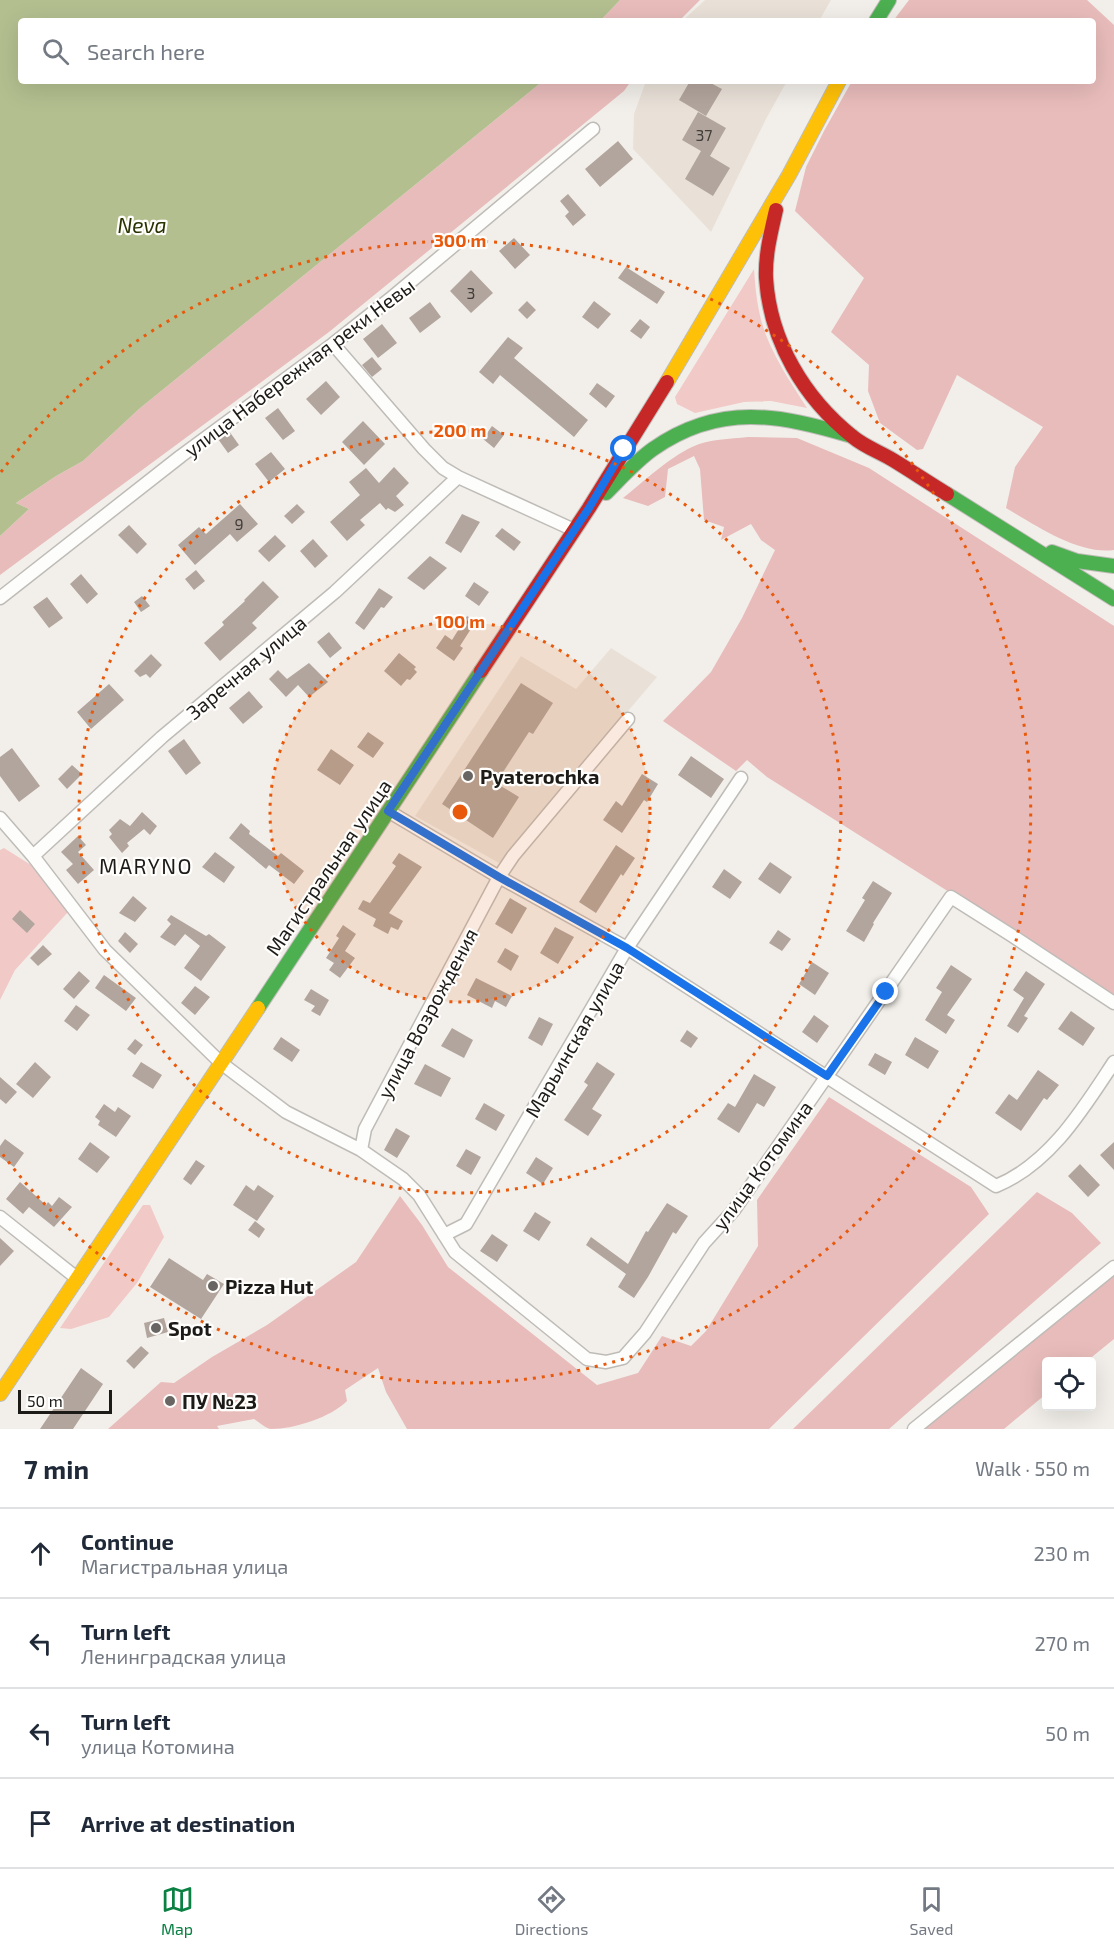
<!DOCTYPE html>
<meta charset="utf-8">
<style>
:root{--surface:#fff;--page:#f6f6f7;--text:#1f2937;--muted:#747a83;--line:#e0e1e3;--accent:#0b8043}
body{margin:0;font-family:"Exo 2",sans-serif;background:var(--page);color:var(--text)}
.controls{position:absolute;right:18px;bottom:18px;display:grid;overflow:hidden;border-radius:6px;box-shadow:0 6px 24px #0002}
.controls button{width:54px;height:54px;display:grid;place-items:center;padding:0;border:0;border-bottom:2px solid var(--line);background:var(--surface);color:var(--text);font:30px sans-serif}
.scale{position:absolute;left:18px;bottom:15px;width:94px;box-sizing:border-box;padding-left:6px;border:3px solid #1d1b18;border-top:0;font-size:16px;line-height:21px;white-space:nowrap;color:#1d1b18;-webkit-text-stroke:4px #fffefc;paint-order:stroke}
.stop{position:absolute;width:18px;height:18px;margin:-14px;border:4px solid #1a73e8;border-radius:50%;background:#fff}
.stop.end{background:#1a73e8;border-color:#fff;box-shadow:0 2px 6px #0008}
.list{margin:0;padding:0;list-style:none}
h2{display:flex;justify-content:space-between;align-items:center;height:78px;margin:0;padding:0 24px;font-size:26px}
h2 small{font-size:20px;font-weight:400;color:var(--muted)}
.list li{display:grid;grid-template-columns:39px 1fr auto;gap:18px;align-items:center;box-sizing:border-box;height:90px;padding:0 24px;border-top:2px solid var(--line)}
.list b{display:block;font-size:22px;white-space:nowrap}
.list p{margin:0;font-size:20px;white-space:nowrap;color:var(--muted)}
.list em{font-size:20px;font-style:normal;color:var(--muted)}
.icon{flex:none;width:33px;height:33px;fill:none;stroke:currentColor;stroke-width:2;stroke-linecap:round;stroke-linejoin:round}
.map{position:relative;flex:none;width:1114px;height:1429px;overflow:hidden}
.search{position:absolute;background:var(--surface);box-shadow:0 6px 24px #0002;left:18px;right:18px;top:18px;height:66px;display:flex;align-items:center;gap:15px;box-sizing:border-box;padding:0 21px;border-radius:6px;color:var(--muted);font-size:22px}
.sheet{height:438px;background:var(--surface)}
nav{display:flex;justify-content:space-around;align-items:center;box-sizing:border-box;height:84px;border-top:2px solid var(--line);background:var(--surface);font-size:16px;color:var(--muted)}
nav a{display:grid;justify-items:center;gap:3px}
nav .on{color:var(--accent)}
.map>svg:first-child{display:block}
.built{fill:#e9e1d8}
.green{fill:#f1c9c7}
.forest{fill:#e8bcbb}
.water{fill:#b3bf8f}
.building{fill:#b2a59d}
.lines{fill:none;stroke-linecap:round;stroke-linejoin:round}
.street-casing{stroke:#bfbcb8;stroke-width:15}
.fast-casing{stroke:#bfbcb8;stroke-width:16}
.slow-casing{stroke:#bfbcb8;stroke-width:16}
.jam-casing{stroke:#bfbcb8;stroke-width:16}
.street{stroke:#fdfdfc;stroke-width:12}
.fast{stroke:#4caf50;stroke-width:14}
.slow{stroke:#ffc107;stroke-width:14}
.jam{stroke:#c62828;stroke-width:14}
.route{stroke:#1a73e8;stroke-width:8}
.ring{fill:none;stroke:#e8590c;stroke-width:3;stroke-dasharray:3 6}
.poi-dot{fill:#686562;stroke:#fffefc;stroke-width:2}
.labels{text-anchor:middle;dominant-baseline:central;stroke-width:4.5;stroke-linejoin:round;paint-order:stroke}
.number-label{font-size:16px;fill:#423e39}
.street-label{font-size:20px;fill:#1d1b18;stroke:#fffefc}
.poi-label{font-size:20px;font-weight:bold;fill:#1d1b18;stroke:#fffefc;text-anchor:start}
.water-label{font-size:21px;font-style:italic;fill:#283300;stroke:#fffefc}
.neighbourhood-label{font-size:21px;letter-spacing:1.5px;fill:#1d1b18;stroke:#fffefc}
.centre{fill:#e8590c;stroke:#fffefc;stroke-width:3}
.ring-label{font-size:18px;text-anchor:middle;font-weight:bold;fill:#e8590c;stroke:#fffefc;stroke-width:4.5;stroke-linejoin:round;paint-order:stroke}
</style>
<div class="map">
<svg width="1114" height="1429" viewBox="0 0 1114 1429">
<rect width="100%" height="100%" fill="#f2efea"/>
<path class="built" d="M705,0H831L819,21H682Z
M646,81H787L765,121L711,232L633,149L634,114Z
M611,648L657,677L499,863L415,816L521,656L576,689Z"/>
<path class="green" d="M754,269C755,283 756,297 759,311C766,347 788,378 807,408L771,401L744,402L695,413L677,404L675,397Z
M4,848L31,865L68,912L15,970L0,1000V850Z
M143,1205H150L164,1237L137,1283L109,1317L71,1329L60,1328Z"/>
<path class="forest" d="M620,0H700L679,21H600Z
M909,0H1087L1114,25V550C1079,555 1035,525 1006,508L1015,467L1043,427L957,375L923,449L917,450L880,423L868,391L869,365L831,332L864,278L795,211L806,167L824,131L852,81H1093V21H893Z
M543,81H631L624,91L329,332L0,575V536L29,509L16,503L56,476L83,461L139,409Z
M748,437L797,438L869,468L1114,626V996L767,777L747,760L736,771L663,721L711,672L742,618L775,550L761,540L751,524L721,540L724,527L704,520L700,469L694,456L668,469L665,497L648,506L623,498C643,482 670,457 692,447C709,439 730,439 748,437Z
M829,1097L971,1187L989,1214L769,1429H407L386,1392L378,1368L345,1390L347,1401C331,1417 295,1429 271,1429C265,1428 259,1422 254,1419L217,1426L219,1429H108L161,1382L174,1383L212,1357L267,1325L356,1262L400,1196L422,1225L448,1267L597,1385L638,1373L662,1336L691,1346L706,1331L758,1246L757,1200Z
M1037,1192L1072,1213L1101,1243L889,1429H793Z
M1114,1275V1339L1087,1361L1046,1362V1394L1004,1429H921Z"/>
<path class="water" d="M0,0H620L600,21H21V81H543L139,409L83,461L56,476L16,503L29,509L0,536Z"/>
<path class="building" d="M690,81H707L722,89L706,116L679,100Z
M698,112L726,128L710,156L730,168L713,196L685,179L701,151L682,140Z
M618,141L633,159L600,187L585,169Z
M568,194L586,215L573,226L565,216L569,212L560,201Z
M514,238L530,255L515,269L499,251Z
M626,267L665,292L657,304L618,278Z
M471,270L493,293L471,313L450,291Z
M527,301L536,310L527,319L518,310Z
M594,301L611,314L598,329L582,317Z
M430,302L441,317L420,333L409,318Z
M640,319L650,327L641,339L630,331Z
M382,324L397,343L378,358L363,339Z
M508,337L523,348L514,358L588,420L574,437L500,375L493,384L479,372Z
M372,357L382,369L372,377L362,365Z
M326,381L340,397L321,415L306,399Z
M597,383L615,396L606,408L589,394Z
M278,408L295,431L283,440L265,418Z
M363,421L385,444L364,465L342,442Z
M492,426L504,435L494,448L483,439Z
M229,431L239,445L228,453L218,439Z
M271,452L285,469L269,482L255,464Z
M394,467L409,483L396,496L404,505L395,512L388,508L386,510L380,503L360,520L365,525L347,541L330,522L360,495L349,482L366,468L379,483Z
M240,504L258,524L237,542L230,534L195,565L178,545L199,527L206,534Z
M297,504L305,512L292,524L284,516Z
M462,514L480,522L461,553L445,543Z
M129,525L147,544L137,554L118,535Z
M502,528L521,542L514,551L495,536Z
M275,535L286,546L269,562L258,551Z
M313,539L328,556L315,568L300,551Z
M430,556L447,568L424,590L407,578Z
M196,570L205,581L194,590L185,579Z
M81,574L98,594L87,604L70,584Z
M263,581L279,597L252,623L257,628L220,661L204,643L224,625L222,622L245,601L244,600Z
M474,582L489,592L479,606L465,596Z
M379,588L393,597L384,608L381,607L364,630L355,623Z
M142,596L150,606L141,612L134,602Z
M47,597L63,618L49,628L33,607Z
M467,616L476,621L460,646L463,648L454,661L436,648L445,635L452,640Z
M329,632L342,648L330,658L317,642Z
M399,653L416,667L414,669L417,672L410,680L407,679L401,686L384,671Z
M151,654L162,665L150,678L146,674L140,677L134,671Z
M309,663L328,682L309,697L298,685L286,697L269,679L278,670L287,679Z
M521,683L553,703L533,734L529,732L496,783L519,797L493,838L442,804Z
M109,684L124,700L91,729L77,712Z
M249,691L263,707L243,724L229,708Z
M368,732L384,743L373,758L357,747Z
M184,739L201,763L186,775L168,751Z
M12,748L40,786L19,802L0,776V757Z
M331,749L354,765L340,785L317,770Z
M691,756L724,779L711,798L678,775Z
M72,765L82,774L67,789L58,779Z
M642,774L658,784L647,802L644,800L622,833L603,820L616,801L622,806Z
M142,812L157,826L150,835L144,829L127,843L129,846L122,853L109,837L112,834L109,830L120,819L130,826Z
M241,823L250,831L249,834L278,856L281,853L304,871L294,884L269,865L266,869L229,838Z
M78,836L86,845L78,852L94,870L78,884L66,870L73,864L61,852Z
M616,845L635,858L623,876L621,874L596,913L579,902Z
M215,852L235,867L224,883L202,867Z
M399,853L422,867L389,913L403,921L398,930L391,927L388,934L373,926L376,919L358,909L363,900L370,903L396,866L392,863Z
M770,862L792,877L780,894L758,879Z
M724,869L742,882L730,899L712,887Z
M873,881L892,893L873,923L874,924L864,942L846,931L865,900L862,898Z
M133,896L147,908L135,922L119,913Z
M510,898L527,908L512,934L495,924Z
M20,910L35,924L27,933L12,919Z
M171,915L206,936L209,934L226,947L201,981L184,968L200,946L185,934L175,946L160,937L171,924L167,920Z
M343,925L356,934L345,951L355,958L340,978L329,970L334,963L326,958L339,938L336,936Z
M555,927L574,937L558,964L540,953Z
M778,930L791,939L782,951L769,943Z
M125,932L138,944L130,953L118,941Z
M43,945L52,954L38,966L30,958Z
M505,948L519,956L511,971L497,962Z
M812,962L829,973L815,995L799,984Z
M951,965L972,979L947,1015L955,1020L946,1034L925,1020L942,992L936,988Z
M79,971L90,981L74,999L63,989Z
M1026,971L1045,984L1024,1016L1028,1018L1018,1033L1007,1026L1024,998L1013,990Z
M104,975L136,998L126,1011L95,988Z
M476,978L512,996L506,1007L495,1001L492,1008L467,995Z
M195,986L210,997L195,1015L181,1003Z
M311,989L329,1000L320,1016L311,1011L315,1006L304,1000Z
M76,1005L90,1015L77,1031L64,1021Z
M1071,1011L1095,1028L1083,1046L1058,1029Z
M814,1015L829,1026L817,1043L802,1032Z
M539,1017L553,1024L542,1046L528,1038Z
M452,1028L473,1040L464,1058L441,1046Z
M687,1030L698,1038L691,1048L680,1041Z
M281,1037L300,1050L292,1062L273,1049Z
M915,1037L939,1051L928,1069L905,1055Z
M135,1039L143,1045L135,1055L127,1049Z
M875,1053L892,1062L885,1075L868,1065Z
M35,1062L51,1077L33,1098L16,1084Z
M141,1062L162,1075L153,1089L132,1076Z
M597,1062L615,1074L592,1109L602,1115L588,1136L564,1120L588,1085L584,1082Z
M425,1064L451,1078L441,1097L414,1084Z
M1038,1070L1059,1085L1047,1100L1044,1098L1021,1131L995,1113L1009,1094L1017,1100Z
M754,1074L776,1087L764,1107L757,1103L739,1133L717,1119L728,1103L735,1107Z
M0,1077L17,1092L6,1104L0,1099Z
M484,1103L505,1115L496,1131L475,1119Z
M104,1104L115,1112L118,1107L131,1116L116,1137L98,1125L100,1121L95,1117Z
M396,1128L410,1136L397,1158L384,1150Z
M5,1139L24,1153L14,1167L0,1157V1146Z
M90,1142L110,1157L97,1173L78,1159Z
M1114,1142V1170L1100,1155Z
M466,1149L481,1157L471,1175L456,1166Z
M536,1157L553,1168L543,1184L526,1173Z
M196,1160L205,1166L191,1185L183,1179Z
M1080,1164L1100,1185L1088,1197L1068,1176Z
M20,1182L46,1205L48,1202L52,1206L59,1197L72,1207L54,1227L29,1207L23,1214L6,1199Z
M246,1185L254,1191L258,1185L274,1196L257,1221L233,1205Z
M667,1203L688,1216L676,1234L673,1232L648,1277L634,1298L618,1287L626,1274L586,1245L591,1237L628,1264L646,1231L648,1232Z
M535,1212L551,1222L539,1241L523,1231Z
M255,1221L265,1229L259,1238L248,1230Z
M492,1234L508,1245L497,1262L480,1251Z
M0,1238L14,1251L0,1266Z
M169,1258L203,1280L207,1274L224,1284L201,1319L150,1287Z
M164,1318L168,1332L147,1338L144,1323Z
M141,1346L149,1353L134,1369L126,1361Z
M81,1368L103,1384L73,1429H40Z"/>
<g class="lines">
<defs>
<path id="street" d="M333,344L424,449L443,468L458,477L574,530
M0,598L181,456L333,344L390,299L593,129
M388,811L499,877L627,948L996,1186C1050,1164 1083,1109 1114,1062
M0,818L33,856L105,950L221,1063L286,1112L361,1150L403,1179L419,1195L455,1252L587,1359L606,1362L623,1358L645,1333L704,1243L734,1210L951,897L1011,935L1114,1003
M33,856L162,737L335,592L458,477
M361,1150L365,1129L499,877L513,856L628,719
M0,1217L78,1279
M444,1235L466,1224L627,948L741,778
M914,1429L1114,1267"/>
<path id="fast" d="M876,21L889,0
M606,493C621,478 636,461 653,449C720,402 780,415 852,436
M947,494L1114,599
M1052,552L1077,561L1114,566
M258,1008L481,671"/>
<path id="slow" d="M667,382L789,175L839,81
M0,1394L258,1008"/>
<path id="jam" d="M776,210C771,232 765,255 766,278C770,341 804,398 853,437C865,447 880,452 893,460C911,471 929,483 947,494
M481,671L589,508L667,382"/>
</defs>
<use href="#street" class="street-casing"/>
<use href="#fast" class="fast-casing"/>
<use href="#slow" class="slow-casing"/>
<use href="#jam" class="jam-casing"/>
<use href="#street" class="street"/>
<use href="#fast" class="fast"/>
<use href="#slow" class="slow"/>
<use href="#jam" class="jam"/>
</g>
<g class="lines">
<path class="route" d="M624,449L589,508L388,811L499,877L627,948L827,1076L886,992"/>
</g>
<circle cx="460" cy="812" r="190" fill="#e8590c" fill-opacity=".12"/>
<g class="ring">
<circle cx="460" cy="812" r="190"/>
<circle cx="460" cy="812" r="381"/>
<path d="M1 472A571 571 0 1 1 1 1152"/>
</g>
<g class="poi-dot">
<circle cx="468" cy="776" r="6"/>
<circle cx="213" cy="1286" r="6"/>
<circle cx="156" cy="1328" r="6"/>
<circle cx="170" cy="1401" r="6"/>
</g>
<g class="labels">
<g class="number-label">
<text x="704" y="134">37</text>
<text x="471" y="292">3</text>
<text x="239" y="523">9</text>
</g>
<g class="street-label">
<text transform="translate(299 367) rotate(-37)">улица Набережная реки Невы</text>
<text transform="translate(246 667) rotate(-40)">Заречная улица</text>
<text transform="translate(328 867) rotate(-56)">Магистральная улица</text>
<text transform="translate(427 1013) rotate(-62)">улица Возрождения</text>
<text transform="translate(574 1039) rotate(-60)">Марьинская улица</text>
<text transform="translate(762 1165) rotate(-54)">улица Котомина</text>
</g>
<g class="poi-label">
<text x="480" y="776">Pyaterochka</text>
<text x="225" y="1286">Pizza Hut</text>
<text x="168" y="1328">Spot</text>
<text x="182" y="1401">ПУ №23</text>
</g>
<g class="water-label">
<text x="142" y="224">Neva</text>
</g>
<g class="neighbourhood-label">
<text x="146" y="865">MARYNO</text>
</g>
</g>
<circle cx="460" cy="812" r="9" class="centre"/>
<g class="ring-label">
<text x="460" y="247">300 m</text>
<text x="460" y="437">200 m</text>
<text x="460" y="628">100 m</text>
</g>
</svg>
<div class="controls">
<button><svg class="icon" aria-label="locate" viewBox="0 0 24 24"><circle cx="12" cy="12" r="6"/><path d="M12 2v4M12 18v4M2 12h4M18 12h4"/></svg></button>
</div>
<div class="scale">50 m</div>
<div class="stop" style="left:624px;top:449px"></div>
<div class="stop end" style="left:886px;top:992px"></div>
<div class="search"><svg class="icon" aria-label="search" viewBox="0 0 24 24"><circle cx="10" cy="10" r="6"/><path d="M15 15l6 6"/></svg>Search here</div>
</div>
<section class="sheet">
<h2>7 min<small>Walk · 550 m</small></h2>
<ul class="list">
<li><svg class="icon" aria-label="ahead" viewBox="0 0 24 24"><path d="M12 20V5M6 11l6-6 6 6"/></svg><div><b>Continue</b><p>Магистральная улица</p></div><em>230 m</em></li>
<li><svg class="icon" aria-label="left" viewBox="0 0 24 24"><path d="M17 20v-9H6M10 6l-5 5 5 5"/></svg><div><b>Turn left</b><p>Ленинградская улица</p></div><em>270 m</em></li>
<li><svg class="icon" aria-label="left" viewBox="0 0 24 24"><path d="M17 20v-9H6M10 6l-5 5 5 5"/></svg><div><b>Turn left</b><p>улица Котомина</p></div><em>50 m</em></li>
<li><svg class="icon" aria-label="arrive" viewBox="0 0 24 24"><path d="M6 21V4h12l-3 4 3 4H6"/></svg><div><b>Arrive at destination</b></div></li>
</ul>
</section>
<nav>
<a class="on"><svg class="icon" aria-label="map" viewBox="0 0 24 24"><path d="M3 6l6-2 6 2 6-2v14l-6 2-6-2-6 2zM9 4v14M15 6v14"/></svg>Map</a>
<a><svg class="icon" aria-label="directions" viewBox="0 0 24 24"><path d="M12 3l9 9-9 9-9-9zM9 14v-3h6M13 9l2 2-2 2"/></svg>Directions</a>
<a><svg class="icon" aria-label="saved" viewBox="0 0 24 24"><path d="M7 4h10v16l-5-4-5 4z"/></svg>Saved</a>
</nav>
